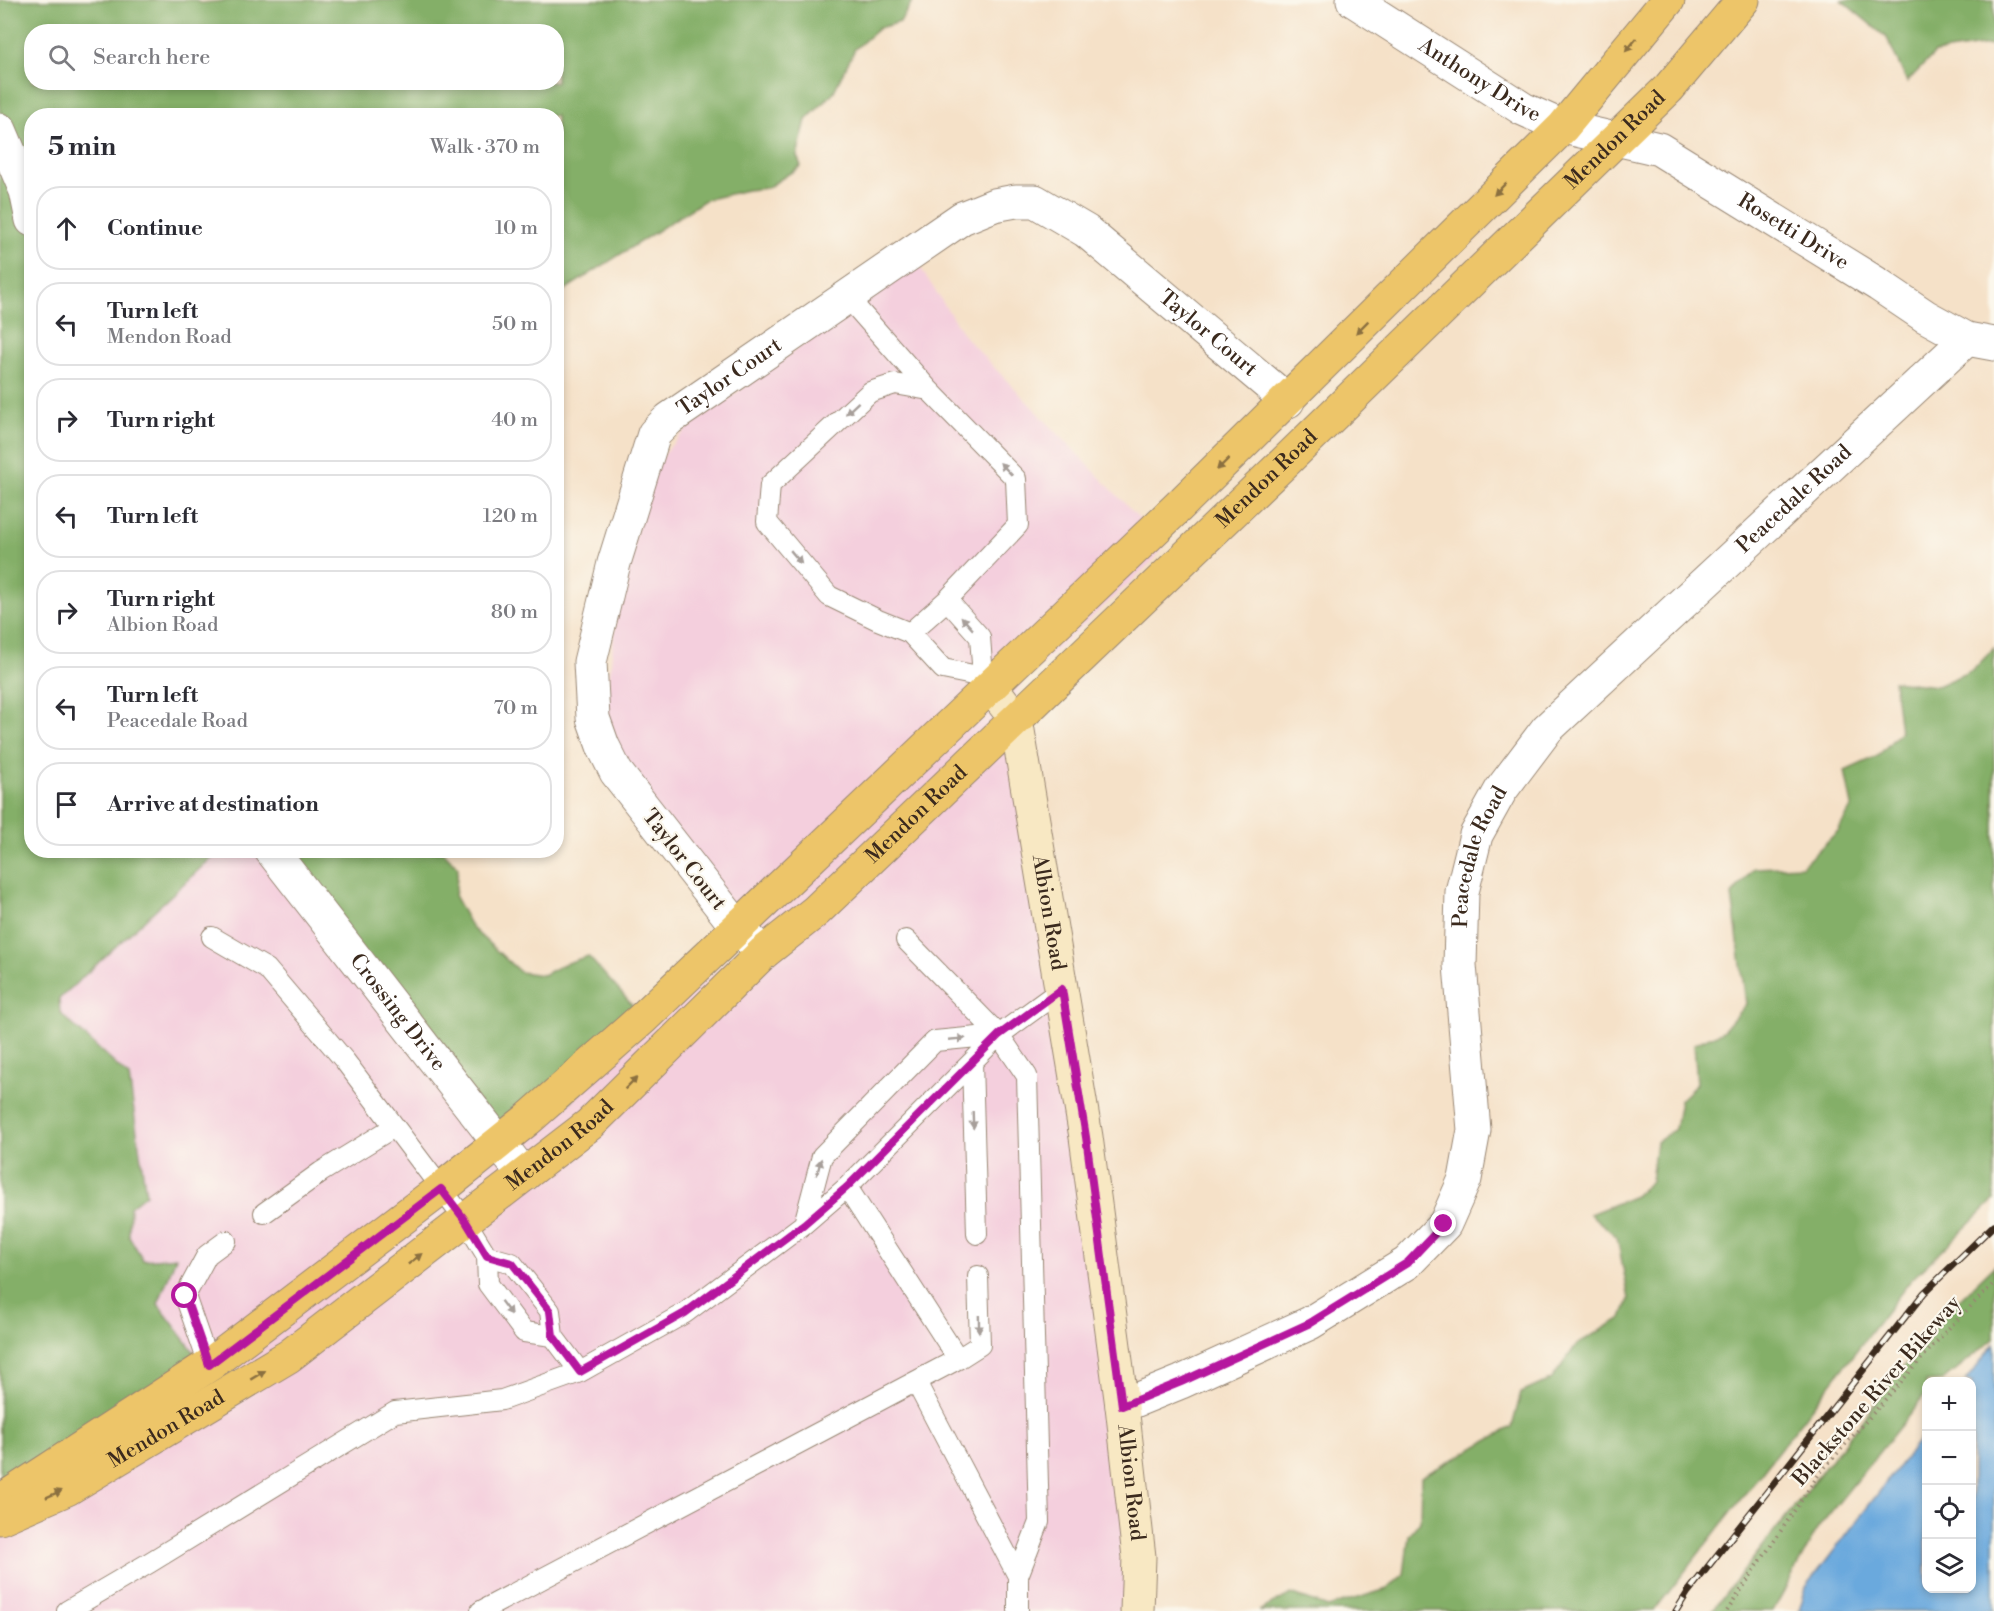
<!DOCTYPE html>
<meta charset="utf-8">
<style>
:root{--surface:#fff;--page:#f2f2f3;--text:#2b2b33;--muted:#7c7c81;--line:#e1e1e2}
body{margin:0;font-family:"Libre Bodoni",serif;background:var(--page);color:var(--text)}
.controls{position:absolute;right:18px;bottom:18px;display:grid;overflow:hidden;border-radius:12px;box-shadow:0 3px 9px #0003}
.controls button{width:54px;height:54px;display:grid;place-items:center;padding:0;border:0;border-bottom:2px solid var(--line);background:var(--surface);color:var(--text);font:30px sans-serif}
.stop{position:absolute;width:18px;height:18px;margin:-14px;border:4px solid #b5179e;border-radius:50%;background:#fff}
.stop.end{background:#b5179e;border-color:#fff;box-shadow:0 2px 6px #0008}
.list{margin:0;padding:0;list-style:none}
h2{display:flex;justify-content:space-between;align-items:center;height:78px;margin:0;padding:0 24px;font-size:26px}
h2 small{font-size:20px;font-weight:400;color:var(--muted)}
.list li{display:grid;grid-template-columns:39px 1fr auto;gap:18px;align-items:center;box-sizing:border-box;height:84px;margin:0 12px 12px;padding:0 12px;border:2px solid var(--line);border-radius:24px}
.list b{display:block;font-size:22px;white-space:nowrap}
.list p{margin:0;font-size:20px;white-space:nowrap;color:var(--muted)}
.list em{font-size:20px;font-style:normal;color:var(--muted)}
.icon{flex:none;width:33px;height:33px;fill:none;stroke:currentColor;stroke-width:2;stroke-linecap:round;stroke-linejoin:round}
.map{position:relative;flex:none;width:1994px;height:1611px;overflow:hidden}
.search{position:absolute;background:var(--surface);box-shadow:0 3px 9px #0003;left:24px;top:24px;width:540px;height:66px;display:flex;align-items:center;gap:15px;box-sizing:border-box;padding:0 21px;border-radius:24px;color:var(--muted);font-size:22px}
.panel{position:absolute;background:var(--surface);box-shadow:0 3px 9px #0003;left:24px;top:108px;width:540px;height:750px;border-radius:24px}
.map>svg:first-child{display:block}
.built{fill:#f4cfdd}
.forest{fill:#84af67;stroke:#606c42;stroke-width:1.5;fill-rule:evenodd}
.water{fill:#6aa9dd;stroke:#526a7e;stroke-width:1.5}
.lines{fill:none;stroke-linecap:round;stroke-linejoin:round}
.lane-casing{stroke:#988673;stroke-width:22}
.street-casing{stroke:#988673;stroke-width:35}
.secondary-casing{stroke:#988673;stroke-width:35}
.primary-casing{stroke:#988673;stroke-width:35}
.path{stroke:#988673;stroke-width:4;stroke-dasharray:1.5 4.5;stroke-linecap:butt}
.lane{stroke:#fff;stroke-width:20}
.street{stroke:#fff;stroke-width:33}
.secondary{stroke:#f8e8c3;stroke-width:33}
.primary{stroke:#edc569;stroke-width:33}
.rail-casing{stroke:#3b2a1e;stroke-width:7}
.rail{stroke:#fbf7ec;stroke-width:4.5;stroke-dasharray:14;stroke-linecap:butt}
.oneway{fill:#8b7040}
.oneway2{fill:#a79f9a}
.route{stroke:#b5179e;stroke-width:8}
.labels{text-anchor:middle;dominant-baseline:central;stroke-width:4.5;stroke-linejoin:round;paint-order:stroke}
.street-label{font-size:21px;fill:#3b2a1e;stroke:#fbf7ec}
</style>
<div class="map">
<svg width="1994" height="1611" viewBox="0 0 1994 1611">
<rect width="100%" height="100%" fill="#fbf7ec"/>
<filter id="ink" filterUnits="userSpaceOnUse"><feTurbulence type="fractalNoise" baseFrequency=".0167" numOctaves="2"/><feDisplacementMap in="SourceGraphic" scale="12" xChannelSelector="R" yChannelSelector="G"/><feConvolveMatrix kernelMatrix="1 2 1 2 8 2 1 2 1" color-interpolation-filters="sRGB"/></filter>
<filter id="wash" filterUnits="userSpaceOnUse"><feTurbulence type="fractalNoise" baseFrequency=".008" numOctaves="4" result="noise"/><feDisplacementMap in="SourceGraphic" scale="24" xChannelSelector="R" yChannelSelector="G"/><feGaussianBlur stdDeviation="1.35" result="paint"/><feColorMatrix in="noise" values="0 0 0 0 0 0 0 0 0 0 0 0 0 0 0 0 0 1.4 0 .05"/><feComposite in="paint" operator="in"/></filter>
<g filter="url(#wash)">
<rect width="100%" height="100%" fill="#f5e1c8"/>
<path class="built" d="M912,266L920,267L965,337L1165,545L1155,559L1023,682L1016,695L1148,1611H0V1505L210,1373L158,1304L143,1261L129,1236L130,1207L129,1078L60,1013L59,999L219,851H261L519,1149L746,943L614,754L605,717L616,617L649,478L668,449L689,427Z"/>
<path class="forest" d="M0,0H196L200,3L236,0H913L900,22L879,28L855,49L833,93L806,120L797,156L801,166L767,188L747,190L705,200L557,295L556,116H32V850L219,851L59,999L60,1013L129,1077L146,1194L130,1207L129,1236L143,1260L176,1257L158,1304L210,1373L0,1506ZM32,32H556V82H32Z
M1841,0H1994V44L1935,53L1907,82L1887,38Z
M1994,648V1200L1911,1280L1654,1611H1259L1291,1594L1328,1607L1387,1589L1404,1574L1409,1535L1420,1521L1421,1477L1512,1427L1521,1393L1552,1379L1577,1344L1622,1318L1629,1299L1617,1237L1590,1214L1635,1196L1651,1181L1656,1142L1675,1129L1680,1100L1697,1084L1694,1044L1723,1031L1746,1004L1732,895L1754,868L1802,866L1838,831L1852,806L1845,771L1878,756L1900,732L1894,681L1937,686L1973,670Z
M261,851H442L458,867L455,897L472,928L520,972L543,975L564,964L588,956L643,1017L622,1054L519,1149Z
M1994,1266V1339L1942,1381L1926,1382V1394L1818,1528L1773,1611H1712L1949,1309Z"/>
<path class="water" d="M1994,1344V1611H1799L1806,1587L1926,1431V1588H1972V1382L1965,1381Z"/>
</g>
<g filter="url(#ink)">
<g class="lines">
<defs>
<path id="lane" d="M848,298L929,390
M910,633L947,600
M983,677L943,669L910,633L878,620L829,596L767,522L770,485L870,392L895,384L929,390L1016,479L1018,525L947,600L980,637L983,677L991,687
M212,937L267,969L345,1061L465,1220L487,1256L488,1284L524,1332L553,1336
M906,940L999,1035L1027,1076L1039,1522L1018,1576
M972,1062L977,1234
M264,1213L321,1172L394,1127
M804,1224L822,1156L935,1041L999,1035
M487,1256L512,1263L550,1311L553,1336L580,1372
M958,1359L980,1345L978,1276
M209,1365L185,1296L207,1255L226,1241
M916,1382L1018,1576V1611
M67,1611L149,1563L395,1412L502,1400L580,1372L685,1313L804,1224L847,1187L999,1035L1062,989
M481,1611L958,1359L847,1187"/>
<g id="street">
<path id="s1" d="M1353,0L1523,109L1563,127L1659,149L1879,285L1925,316L1967,339L1994,344"/>
<path d="M0,130L26,191L32,220"/>
<path id="s2" d="M271,850L524,1175"/>
<path id="s3" d="M763,953L738,928L616,772L603,746L593,718L590,662L614,563L654,434L669,419L962,218L994,205L1016,201H1035L1086,231L1288,401"/>
<path id="s4" d="M1122,1406L1181,1382L1310,1323L1407,1263L1445,1224L1465,1179L1474,1130L1460,965L1462,892L1476,835L1501,790L1547,729L1967,339"/>
</g>
<g id="secondary">
<path id="s5" d="M991,687L1016,719L1086,1137L1122,1406L1139,1557L1137,1611"/>
</g>
<g id="primary">
<path d="M5,1498L209,1365L441,1189L527,1120L643,1018L1178,507L1563,127L1668,0"/>
<path id="s6" d="M0,1518L67,1489L289,1356L590,1124L763,953L816,911L1287,460L1669,88L1743,0"/>
</g>
</defs>
<use href="#lane" class="lane-casing"/>
<use href="#street" class="street-casing"/>
<use href="#secondary" class="secondary-casing"/>
<use href="#primary" class="primary-casing"/>
<path class="path" d="M1727,1611L1819,1474L1947,1330L1994,1283"/>
<use href="#lane" class="lane"/>
<use href="#street" class="street"/>
<use href="#secondary" class="secondary"/>
<use href="#primary" class="primary"/>
<defs>
<path id="rail" d="M1676,1611L1688,1592L1924,1293L1994,1225"/>
</defs>
<use href="#rail" class="rail-casing"/>
<use href="#rail" class="rail"/>
</g>
<defs><path id="oneway-solid" d="M-6-.8H1V-3.2L6.5 0L1 3.2V.8H-6Z" transform="scale(1.5)"/></defs>
<g class="oneway">
<use href="#oneway-solid" transform="translate(1631 45) rotate(130)"/>
<use href="#oneway-solid" transform="translate(1500 189) rotate(135)"/>
<use href="#oneway-solid" transform="translate(1362 327) rotate(135)"/>
<use href="#oneway-solid" transform="translate(1223 464) rotate(136)"/>
<use href="#oneway-solid" transform="translate(631 1083) rotate(-45)"/>
<use href="#oneway-solid" transform="translate(415 1259) rotate(-38)"/>
<use href="#oneway-solid" transform="translate(258 1375) rotate(-31)"/>
<use href="#oneway-solid" transform="translate(54 1494) rotate(-24)"/>
</g>
<g class="oneway2">
<use href="#oneway-solid" transform="translate(852 408) rotate(137)"/>
<use href="#oneway-solid" transform="translate(1006 469) rotate(-134)"/>
<use href="#oneway-solid" transform="translate(796 557) rotate(50)"/>
<use href="#oneway-solid" transform="translate(967 623) rotate(-132)"/>
<use href="#oneway-solid" transform="translate(957 1039) rotate(-5)"/>
<use href="#oneway-solid" transform="translate(973 1120) rotate(88)"/>
<use href="#oneway-solid" transform="translate(819 1167) rotate(-75)"/>
<use href="#oneway-solid" transform="translate(506 1308) rotate(53)"/>
<use href="#oneway-solid" transform="translate(979 1324) rotate(89)"/>
</g>
</g>
<g class="lines" filter="url(#ink)">
<path class="route" d="M185,1296L209,1365L441,1189L465,1220L487,1256L512,1263L550,1311L553,1336L580,1372L685,1313L804,1224L847,1187L999,1035L1062,989L1086,1137L1122,1406L1181,1382L1310,1323L1407,1263L1444,1224"/>
</g>
<g class="labels">
<g class="street-label">
<text stroke="none"><textPath href="#s1" startOffset="150">Anthony Drive</textPath></text>
<text stroke="none"><textPath href="#s6" startOffset="2133">Mendon Road</textPath></text>
<text stroke="none"><textPath href="#s1" startOffset="502">Rosetti Drive</textPath></text>
<text stroke="none"><textPath href="#s3" startOffset="1256">Taylor Court</textPath></text>
<text stroke="none"><textPath href="#s3" startOffset="680">Taylor Court</textPath></text>
<text stroke="none"><textPath href="#s6" startOffset="1647">Mendon Road</textPath></text>
<text stroke="none"><textPath href="#s4" startOffset="1236">Peacedale Road</textPath></text>
<text stroke="none"><textPath href="#s6" startOffset="1162">Mendon Road</textPath></text>
<text stroke="none"><textPath href="#s4" startOffset="750">Peacedale Road</textPath></text>
<text transform="translate(684 860) rotate(52)">Taylor Court</text>
<text stroke="none"><textPath href="#s5" startOffset="237">Albion Road</textPath></text>
<text stroke="none"><textPath href="#s2" startOffset="206">Crossing Drive</textPath></text>
<text stroke="none"><textPath href="#s6" startOffset="675">Mendon Road</textPath></text>
<text transform="translate(1877 1391) rotate(-49)">Blackstone River Bikeway</text>
<text stroke="none"><textPath href="#s6" startOffset="189">Mendon Road</textPath></text>
<text stroke="none"><textPath href="#s5" startOffset="813">Albion Road</textPath></text>
</g>
</g>
</svg>
<div class="controls">
<button>+</button>
<button>−</button>
<button><svg class="icon" aria-label="locate" viewBox="0 0 24 24"><circle cx="12" cy="12" r="6"/><path d="M12 2v4M12 18v4M2 12h4M18 12h4"/></svg></button>
<button><svg class="icon" aria-label="layers" viewBox="0 0 24 24"><path d="M12 4l9 5-9 5-9-5zM3 14l9 5 9-5"/></svg></button>
</div>
<div class="stop" style="left:185px;top:1296px"></div>
<div class="stop end" style="left:1444px;top:1224px"></div>
<div class="search"><svg class="icon" aria-label="search" viewBox="0 0 24 24"><circle cx="10" cy="10" r="6"/><path d="M15 15l6 6"/></svg>Search here</div>
<section class="panel">
<h2>5 min<small>Walk · 370 m</small></h2>
<ul class="list">
<li><svg class="icon" aria-label="ahead" viewBox="0 0 24 24"><path d="M12 20V5M6 11l6-6 6 6"/></svg><div><b>Continue</b></div><em>10 m</em></li>
<li><svg class="icon" aria-label="left" viewBox="0 0 24 24"><path d="M17 20v-9H6M10 6l-5 5 5 5"/></svg><div><b>Turn left</b><p>Mendon Road</p></div><em>50 m</em></li>
<li><svg class="icon" aria-label="right" viewBox="0 0 24 24"><path d="M7 20v-9h11M14 6l5 5-5 5"/></svg><div><b>Turn right</b></div><em>40 m</em></li>
<li><svg class="icon" aria-label="left" viewBox="0 0 24 24"><path d="M17 20v-9H6M10 6l-5 5 5 5"/></svg><div><b>Turn left</b></div><em>120 m</em></li>
<li><svg class="icon" aria-label="right" viewBox="0 0 24 24"><path d="M7 20v-9h11M14 6l5 5-5 5"/></svg><div><b>Turn right</b><p>Albion Road</p></div><em>80 m</em></li>
<li><svg class="icon" aria-label="left" viewBox="0 0 24 24"><path d="M17 20v-9H6M10 6l-5 5 5 5"/></svg><div><b>Turn left</b><p>Peacedale Road</p></div><em>70 m</em></li>
<li><svg class="icon" aria-label="arrive" viewBox="0 0 24 24"><path d="M6 21V4h12l-3 4 3 4H6"/></svg><div><b>Arrive at destination</b></div></li>
</ul>
</section>
</div>
